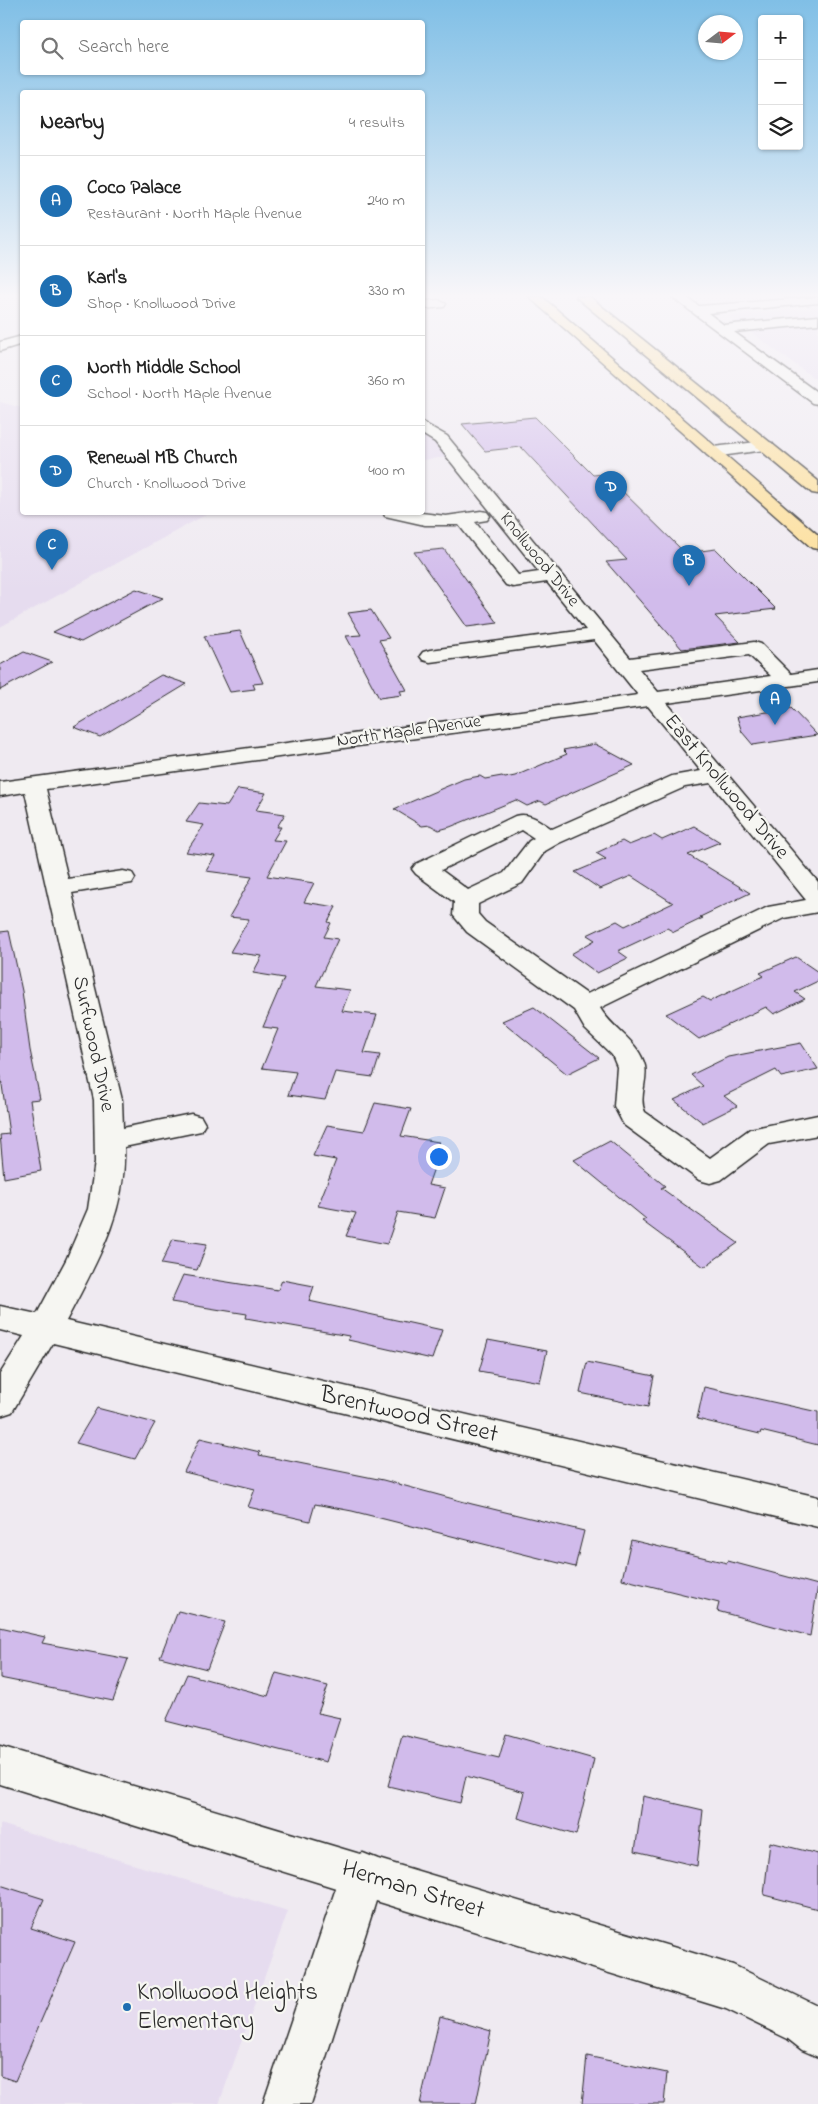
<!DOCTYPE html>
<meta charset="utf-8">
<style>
:root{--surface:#fff;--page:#f6f6f6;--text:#222;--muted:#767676;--line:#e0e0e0;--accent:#1f6fb2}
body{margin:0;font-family:"Indie Flower",sans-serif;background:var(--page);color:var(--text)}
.controls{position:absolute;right:15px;top:15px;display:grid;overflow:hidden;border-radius:5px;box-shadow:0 1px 4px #0004}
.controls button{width:45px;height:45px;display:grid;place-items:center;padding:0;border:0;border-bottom:1px solid var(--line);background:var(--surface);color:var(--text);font:25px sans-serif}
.compass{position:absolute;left:698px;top:15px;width:45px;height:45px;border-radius:50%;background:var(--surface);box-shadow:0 1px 4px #0004;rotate:74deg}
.you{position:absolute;left:438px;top:1156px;width:18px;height:18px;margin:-12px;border:4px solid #fff;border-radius:50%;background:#1a73e8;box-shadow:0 0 0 8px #1a73e833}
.badge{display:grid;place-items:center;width:32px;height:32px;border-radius:50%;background:var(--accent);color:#fff;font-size:16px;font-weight:700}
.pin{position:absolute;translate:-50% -41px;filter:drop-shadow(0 1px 2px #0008)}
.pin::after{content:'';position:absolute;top:26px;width:18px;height:15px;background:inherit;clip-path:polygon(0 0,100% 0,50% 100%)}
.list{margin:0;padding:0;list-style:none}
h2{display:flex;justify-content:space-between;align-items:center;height:65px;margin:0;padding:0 20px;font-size:21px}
h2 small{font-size:16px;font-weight:400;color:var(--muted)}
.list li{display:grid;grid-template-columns:32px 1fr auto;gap:15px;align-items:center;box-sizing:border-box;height:90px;padding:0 20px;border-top:1px solid var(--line)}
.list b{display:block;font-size:19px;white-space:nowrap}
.list p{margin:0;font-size:16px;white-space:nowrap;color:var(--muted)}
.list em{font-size:16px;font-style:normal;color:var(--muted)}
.icon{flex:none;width:28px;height:28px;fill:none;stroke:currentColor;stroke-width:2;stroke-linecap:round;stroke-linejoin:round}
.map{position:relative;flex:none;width:818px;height:2104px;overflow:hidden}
.search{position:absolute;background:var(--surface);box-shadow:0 1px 4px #0004;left:20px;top:20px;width:405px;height:55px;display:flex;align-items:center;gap:12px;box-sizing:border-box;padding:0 18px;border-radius:5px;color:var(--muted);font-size:19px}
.panel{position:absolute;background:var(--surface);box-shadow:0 1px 4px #0004;left:20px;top:90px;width:405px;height:425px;border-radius:5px}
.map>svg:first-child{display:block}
.built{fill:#e6dcef}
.building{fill:#d1bbeb;stroke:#2b2b2b}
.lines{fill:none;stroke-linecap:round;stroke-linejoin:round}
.minor-casing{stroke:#2b2b2b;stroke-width:3}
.highway-casing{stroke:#2b2b2b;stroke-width:3}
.minor{fill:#f6f6f2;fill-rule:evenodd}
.highway{fill:#fdde96;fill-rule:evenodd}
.poi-dot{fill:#1f6fb2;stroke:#f6f6f2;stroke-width:2}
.labels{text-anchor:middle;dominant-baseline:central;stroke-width:4.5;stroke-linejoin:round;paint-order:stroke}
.far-street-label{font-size:18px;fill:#2b2b2b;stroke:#f6f6f2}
.street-label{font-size:21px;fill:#2b2b2b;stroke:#f6f6f2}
.near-street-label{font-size:25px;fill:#2b2b2b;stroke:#f6f6f2}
.near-poi-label{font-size:25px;fill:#2b2b2b;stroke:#f6f6f2;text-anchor:start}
</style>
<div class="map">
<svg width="818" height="2104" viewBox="0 0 818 2104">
<rect width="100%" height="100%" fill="#efeaf1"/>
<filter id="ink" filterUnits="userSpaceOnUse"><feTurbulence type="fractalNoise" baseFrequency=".02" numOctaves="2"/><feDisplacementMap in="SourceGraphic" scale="10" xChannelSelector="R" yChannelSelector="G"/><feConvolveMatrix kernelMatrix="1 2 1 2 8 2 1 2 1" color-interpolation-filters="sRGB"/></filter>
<g filter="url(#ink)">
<path class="built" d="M818,308V381L728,316Z
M0,402L22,408V512L209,513L0,627Z
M422,427L455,456L423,460Z
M0,1824L288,1911L219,2104H0Z"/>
<path class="building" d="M535,417L593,475L605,474L685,553L716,549L776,609L715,616L740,642L682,649L606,562L627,560L521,447L485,451L462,424Z
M444,549L498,623L467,627L414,552Z
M136,589L163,598L81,642L53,632Z
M371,610L389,638L379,640L407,690L400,691L402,695L379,698L346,636L361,635L348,613Z
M240,631L263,683L253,684L255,689L230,692L204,636Z
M24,652L52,662L0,690V665Z
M161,675L187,684L100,737L74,727Z
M791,708L817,735L753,745L742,732L737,717Z
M595,744L634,765L546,804L540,801L527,806L516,800L450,827L439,830L430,825L422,826L394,809L464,779L480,776L485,779L502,776L505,778L515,776L567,754L563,750Z
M238,789L266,793L256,810L285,814L277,827H281L273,840L286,841L267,876L314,883L304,902L336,907L328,922L331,923L324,937L338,939L316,986L350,990L342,1011L377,1015L364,1053L380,1055L373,1077L335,1072L325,1100L288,1095L296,1072L262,1068L278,1029L263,1027L284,978L253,973L262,956L230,952L249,919L229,917L252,877L206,871L215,856L186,852L204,825L186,822L199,803L227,806Z
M694,826L720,842L688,855L750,893L700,917L703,918L674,932L667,928L618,951L628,958L597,973L571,954L595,940L587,935L617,921L625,926L673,903L631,876L600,889L575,872L606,859L596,853L622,841L629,845L654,835L662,840Z
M9,931L22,991L30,1050L40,1099L30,1100L41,1171L4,1178L0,1135L9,1134L0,1071V932Z
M796,957L818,972V981L795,992L805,999L774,1014L766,1007L699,1039L666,1014L703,997L710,1001L764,976L760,973Z
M534,1007L599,1058L567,1074L502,1021Z
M801,1043L818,1069L781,1077L776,1070L724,1096L737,1106L703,1123L674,1100L703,1086L691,1075L728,1057Z
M375,1103L411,1109L401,1136L439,1142L431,1164L435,1165L428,1185L445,1188L435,1218L398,1212L387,1244L346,1236L356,1213L318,1206L336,1160L313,1156L327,1125L364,1131Z
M610,1141L665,1186L661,1188L738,1243L704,1267L642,1221L646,1219L574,1160Z
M173,1239L207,1244L197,1270L161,1264Z
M183,1275L278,1290L282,1280L314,1286L309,1301L442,1330L432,1359L348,1340L349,1336L246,1318L247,1314L171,1302Z
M488,1340L547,1351L540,1382L479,1371Z
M587,1362L654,1376L648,1407L580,1393Z
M704,1387L818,1412V1445L761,1431L760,1434L697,1419Z
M97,1408L155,1423L135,1459L76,1443Z
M200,1438L260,1452L259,1455L383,1480L472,1504L584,1531L575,1567L352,1511L315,1504L310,1521L248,1507L255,1489L184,1472Z
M631,1540L727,1563L728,1561L818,1585L810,1636L717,1611L719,1603L622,1579Z
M178,1611L225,1622L207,1669L160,1657Z
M0,1627L45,1637L42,1643L128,1659L113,1701L0,1678Z
M276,1673L328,1686L318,1713L340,1718L326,1762L166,1721L187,1674L268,1696Z
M506,1734L594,1759L576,1835L518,1818L525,1792L466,1776L460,1803L388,1786L402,1735L499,1758Z
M643,1796L703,1810L697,1866L635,1851Z
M770,1842L818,1854V1909L764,1895Z
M0,1885L44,1899L31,1928L75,1942L15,2081L0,2076Z
M440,2016L491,2031L476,2104H420Z
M587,2056L667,2073L664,2104H582Z"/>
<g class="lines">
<defs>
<path id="minor" d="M672,297H686L699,306L818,297V303L708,313L724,325L818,316V324L734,332L818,393V404L813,403Z
M439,300L446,304L444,307L422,309V301Z
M22,336V344L0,351V342Z
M422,422L447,436L630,658L754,642L761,644L791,674L818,670V682L667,703L818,882V912L784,918L600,1008C612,1029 639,1041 645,1066C648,1081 638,1098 645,1112L710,1158L750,1129L818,1115V1135L769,1144L721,1180L710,1183L699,1180L624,1125L614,1106L617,1067L612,1055L585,1029L574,1010L467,932L453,915L454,902L416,874L412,869L416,864L515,816C530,812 540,821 552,829L672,776L701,771L648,706L46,789L68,879L123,871L132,873L135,878L132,883L72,893L122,1100L123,1128L191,1114L201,1117L205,1124L201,1131L124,1147C127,1213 95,1265 66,1321L818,1497V1527L53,1343L12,1412L0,1416V1374L24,1336L0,1330V1306L37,1314L66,1260L88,1209L95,1162L94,1100L25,792L0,796V782L638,695L594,640L430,662L423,660L420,656L423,652L430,650L586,630L547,582L513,587L506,585L459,525H425L385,516L383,512H413L446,516L481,511L487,512L490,516L487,520L475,522L518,575L539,572L435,442L422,434ZM749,655L771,676L658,692L639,669ZM711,783L806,900L768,907L587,994L485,922L478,914V904L522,883L545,851L559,843L685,787ZM522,830L534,838L529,841L504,873L468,890L441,870Z
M766,441L772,443L774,446L772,449L713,457L707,455L705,452L707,449L713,447Z
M0,1746L360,1854L363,1853L378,1859L733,1965L818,2006V2057L802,2050L788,2039L726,2009L376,1901L311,2104H263L336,1888L0,1784Z"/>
<path id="highway" d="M529,297H542L818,535V549L812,548Z
M576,297H590L818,481V494L812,493Z"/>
</defs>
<use href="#minor" class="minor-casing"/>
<use href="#highway" class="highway-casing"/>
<use href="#minor" class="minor"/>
<use href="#highway" class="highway"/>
</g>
</g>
<linearGradient id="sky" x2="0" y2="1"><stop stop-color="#80bfe6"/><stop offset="0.5" stop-color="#f8f6f9"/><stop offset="1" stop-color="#f8f6f9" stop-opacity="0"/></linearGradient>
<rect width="818" height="591" fill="url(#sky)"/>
<circle class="poi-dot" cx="127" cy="2007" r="5"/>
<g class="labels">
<g class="far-street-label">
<text transform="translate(539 560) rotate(51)">Knollwood Drive</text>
<text transform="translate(409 732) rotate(-8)">North Maple Avenue</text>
</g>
<g class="street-label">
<text transform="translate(726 787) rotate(50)">East Knollwood Drive</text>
<text transform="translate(93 1044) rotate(78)">Surfwood Drive</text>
</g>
<g class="near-street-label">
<text transform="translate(409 1415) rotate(13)">Brentwood Street</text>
<text transform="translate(413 1890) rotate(17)">Herman Street</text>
</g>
<g class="near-poi-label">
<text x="137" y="1993">Knollwood Heights<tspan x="137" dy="29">Elementary</tspan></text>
</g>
</g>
</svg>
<div class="controls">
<button>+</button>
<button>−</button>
<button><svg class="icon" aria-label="layers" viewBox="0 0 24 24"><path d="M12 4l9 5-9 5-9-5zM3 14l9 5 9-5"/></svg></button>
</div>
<svg class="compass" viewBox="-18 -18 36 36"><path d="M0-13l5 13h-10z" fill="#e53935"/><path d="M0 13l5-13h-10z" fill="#767676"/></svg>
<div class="you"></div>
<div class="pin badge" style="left:775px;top:725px">A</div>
<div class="pin badge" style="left:689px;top:586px">B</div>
<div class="pin badge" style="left:52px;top:570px">C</div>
<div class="pin badge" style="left:611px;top:512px">D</div>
<div class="search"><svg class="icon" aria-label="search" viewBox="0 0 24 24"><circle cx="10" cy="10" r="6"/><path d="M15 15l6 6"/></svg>Search here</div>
<section class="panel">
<h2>Nearby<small>4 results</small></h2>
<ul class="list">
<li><span class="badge">A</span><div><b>Coco Palace</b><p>Restaurant · North Maple Avenue</p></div><em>240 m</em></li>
<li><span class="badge">B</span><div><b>Karl's</b><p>Shop · Knollwood Drive</p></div><em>330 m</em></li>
<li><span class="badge">C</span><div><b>North Middle School</b><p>School · North Maple Avenue</p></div><em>360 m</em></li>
<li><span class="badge">D</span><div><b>Renewal MB Church</b><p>Church · Knollwood Drive</p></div><em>400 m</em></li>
</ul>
</section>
</div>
